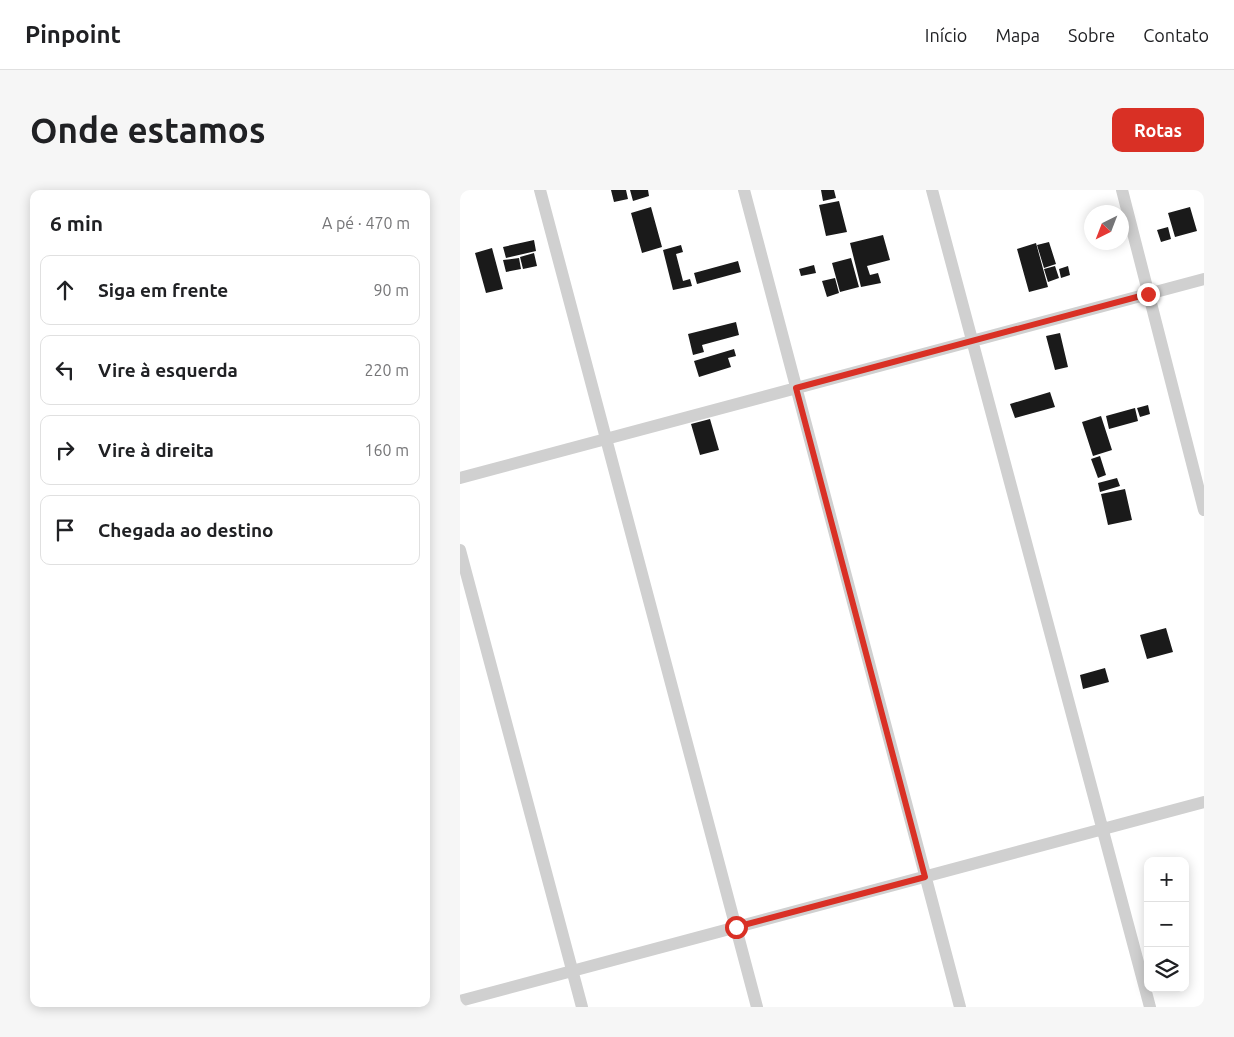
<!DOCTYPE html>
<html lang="pt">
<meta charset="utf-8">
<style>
:root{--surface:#fff;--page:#f6f6f6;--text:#202124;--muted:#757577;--line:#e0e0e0;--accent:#d93025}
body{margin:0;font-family:Ubuntu,sans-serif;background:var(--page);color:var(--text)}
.controls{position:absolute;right:15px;bottom:15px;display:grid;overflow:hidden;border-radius:10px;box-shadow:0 2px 12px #0003}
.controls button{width:45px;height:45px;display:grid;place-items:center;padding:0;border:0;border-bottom:1px solid var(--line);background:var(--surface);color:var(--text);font:25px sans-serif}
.compass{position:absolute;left:624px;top:15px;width:45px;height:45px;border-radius:50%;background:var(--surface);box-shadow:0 2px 12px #0003;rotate:222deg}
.stop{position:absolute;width:15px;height:15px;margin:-11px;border:4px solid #d93025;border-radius:50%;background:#fff}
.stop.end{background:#d93025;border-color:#fff;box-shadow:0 1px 5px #0008}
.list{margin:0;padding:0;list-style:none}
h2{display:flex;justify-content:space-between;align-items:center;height:65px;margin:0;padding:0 20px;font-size:21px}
h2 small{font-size:16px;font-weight:400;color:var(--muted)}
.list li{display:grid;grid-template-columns:32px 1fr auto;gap:15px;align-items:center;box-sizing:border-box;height:70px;margin:0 10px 10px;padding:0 10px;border:1px solid var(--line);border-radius:10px}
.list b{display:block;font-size:19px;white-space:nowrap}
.list em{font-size:16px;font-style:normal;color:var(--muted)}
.icon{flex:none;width:28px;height:28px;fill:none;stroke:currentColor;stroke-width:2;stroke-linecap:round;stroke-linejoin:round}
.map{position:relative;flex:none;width:744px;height:817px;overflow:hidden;border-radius:10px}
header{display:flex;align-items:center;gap:30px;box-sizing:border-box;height:70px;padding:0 25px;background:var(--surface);border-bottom:1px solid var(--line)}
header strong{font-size:24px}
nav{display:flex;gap:28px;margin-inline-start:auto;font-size:18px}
.intro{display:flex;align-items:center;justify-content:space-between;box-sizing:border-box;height:120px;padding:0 30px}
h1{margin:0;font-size:35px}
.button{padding:12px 22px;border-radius:10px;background:var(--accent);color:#fff;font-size:18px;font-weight:700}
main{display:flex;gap:30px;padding:0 30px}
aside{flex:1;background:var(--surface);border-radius:10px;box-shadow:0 2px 12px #0003}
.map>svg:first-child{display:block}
.building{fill:#1a1a1a}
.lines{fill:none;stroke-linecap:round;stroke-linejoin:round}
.minor{stroke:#d0d0d0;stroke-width:12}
.route{stroke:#d93025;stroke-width:6}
</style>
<header>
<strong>Pinpoint</strong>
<nav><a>Início</a><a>Mapa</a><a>Sobre</a><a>Contato</a></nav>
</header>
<div class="intro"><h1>Onde estamos</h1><a class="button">Rotas</a></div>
<main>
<aside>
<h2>6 min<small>A pé · 470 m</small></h2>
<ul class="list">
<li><svg class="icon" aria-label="ahead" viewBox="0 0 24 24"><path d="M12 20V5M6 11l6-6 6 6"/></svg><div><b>Siga em frente</b></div><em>90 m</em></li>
<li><svg class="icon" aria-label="left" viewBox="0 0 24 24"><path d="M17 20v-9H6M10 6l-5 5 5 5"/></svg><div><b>Vire à esquerda</b></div><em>220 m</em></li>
<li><svg class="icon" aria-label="right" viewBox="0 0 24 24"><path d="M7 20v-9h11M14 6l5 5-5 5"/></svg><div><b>Vire à direita</b></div><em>160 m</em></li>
<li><svg class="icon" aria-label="arrive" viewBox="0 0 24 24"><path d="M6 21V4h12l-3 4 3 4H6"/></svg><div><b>Chegada ao destino</b></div></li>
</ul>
</aside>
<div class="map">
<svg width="744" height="817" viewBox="0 0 744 817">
<rect width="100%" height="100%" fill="#fff"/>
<path class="building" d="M151,0H166L168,9L154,12Z
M170,0H188L189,6L173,11Z
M361,0H374L376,8L363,11Z
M379,11L387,42L366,46L359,15Z
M191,17L202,57L182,63L171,23Z
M730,17L737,41L715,47L708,23Z
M708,37L711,49L701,52L697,40Z
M423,45L430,70L407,76L410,85L418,83L421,93L401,97L390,53Z
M74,50L76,61L46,68L43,57Z
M589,52L596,74L584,78L577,55Z
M576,53L588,97L569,102L557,59Z
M221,55L223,62L216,64L223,91L230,89L232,96L213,100L203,60Z
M32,58L43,99L26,103L15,63Z
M74,63L77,76L63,79L60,67Z
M59,68L61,79L46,82L43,70Z
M391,68L399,97L380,102L372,73Z
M278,71L281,82L237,94L234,83Z
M354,75L356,83L341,86L339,79Z
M595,76L599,88L588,92L584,79Z
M608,76L610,85L601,88L599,79Z
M375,88L379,103L367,107L362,91Z
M276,132L279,145L242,155L244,162L233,165L228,144Z
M600,143L608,177L595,180L586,146Z
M274,159L276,166L268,168L271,177L239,187L234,171Z
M590,202L595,217L555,228L550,214Z
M688,215L690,224L680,227L677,218Z
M675,218L678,231L649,239L646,226Z
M641,226L652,260L633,266L622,232Z
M250,229L259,260L240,265L231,234Z
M640,266L646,285L638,288L631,269Z
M657,288L660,296L640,302L638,293Z
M665,299L672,330L648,335L641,304Z
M706,438L713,462L687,469L680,445Z
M645,478L649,492L623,499L620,485Z"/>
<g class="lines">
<path class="minor" d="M80,0L297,817
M284,0L500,817
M472,0L690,817
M662,0L744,320
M0,288L744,89
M0,360L122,817
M0,811L744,612"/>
</g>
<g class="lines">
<path class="route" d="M276,737L465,687L336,198L688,104"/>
</g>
</svg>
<div class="controls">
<button>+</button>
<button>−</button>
<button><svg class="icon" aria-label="layers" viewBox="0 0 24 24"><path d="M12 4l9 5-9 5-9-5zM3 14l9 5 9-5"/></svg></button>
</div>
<svg class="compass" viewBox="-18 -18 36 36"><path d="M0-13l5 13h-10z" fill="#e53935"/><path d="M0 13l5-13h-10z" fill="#757577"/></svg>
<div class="stop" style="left:276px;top:737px"></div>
<div class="stop end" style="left:688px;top:104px"></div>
</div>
</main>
